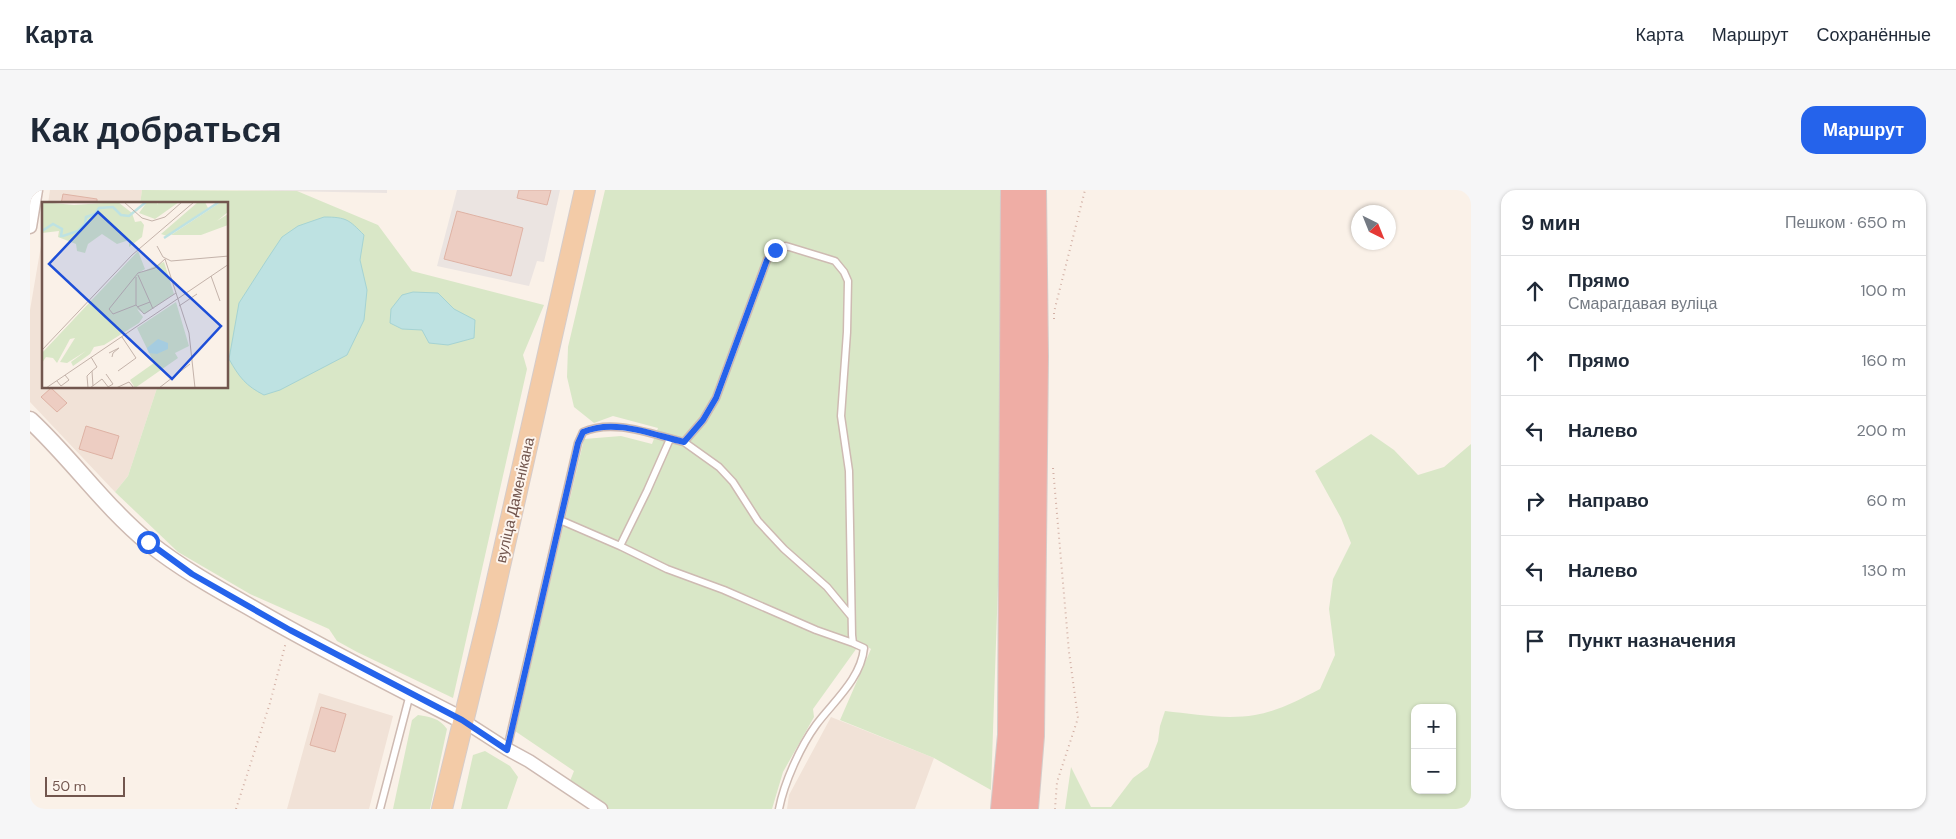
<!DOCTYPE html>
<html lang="ru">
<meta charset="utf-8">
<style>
:root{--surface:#fff;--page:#f6f6f7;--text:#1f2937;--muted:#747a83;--line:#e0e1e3;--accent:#2563eb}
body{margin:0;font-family:"DM Sans",sans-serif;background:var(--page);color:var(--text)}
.controls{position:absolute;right:15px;bottom:15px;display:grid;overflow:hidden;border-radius:10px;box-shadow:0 1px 4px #0004}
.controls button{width:45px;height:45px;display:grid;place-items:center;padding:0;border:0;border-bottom:1px solid var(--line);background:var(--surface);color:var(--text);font:25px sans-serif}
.compass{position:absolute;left:1321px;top:15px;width:45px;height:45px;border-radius:50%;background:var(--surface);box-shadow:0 1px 4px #0004;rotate:137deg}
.scale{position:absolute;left:15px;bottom:12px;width:80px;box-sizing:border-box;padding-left:5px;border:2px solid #72564e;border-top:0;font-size:14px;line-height:18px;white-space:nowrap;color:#72564e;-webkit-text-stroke:4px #fdf5ee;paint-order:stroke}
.stop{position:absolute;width:15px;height:15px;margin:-11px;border:4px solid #2563eb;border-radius:50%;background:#fff}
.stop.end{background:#2563eb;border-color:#fff;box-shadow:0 1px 5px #0008}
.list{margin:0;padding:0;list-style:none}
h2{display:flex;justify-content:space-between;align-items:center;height:65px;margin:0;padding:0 20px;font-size:21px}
h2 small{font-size:16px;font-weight:400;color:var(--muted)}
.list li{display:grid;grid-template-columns:32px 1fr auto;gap:15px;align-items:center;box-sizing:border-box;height:70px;padding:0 20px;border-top:1px solid var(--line)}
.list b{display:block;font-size:19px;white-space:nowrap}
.list p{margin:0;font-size:16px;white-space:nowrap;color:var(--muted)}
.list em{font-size:16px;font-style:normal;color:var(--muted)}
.icon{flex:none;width:28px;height:28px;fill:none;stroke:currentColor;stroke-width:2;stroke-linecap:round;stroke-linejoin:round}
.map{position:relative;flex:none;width:1441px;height:619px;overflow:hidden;border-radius:15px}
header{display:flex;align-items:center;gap:30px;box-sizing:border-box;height:70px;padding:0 25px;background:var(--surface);border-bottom:1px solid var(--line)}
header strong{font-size:24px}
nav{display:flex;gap:28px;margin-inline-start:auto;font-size:18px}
.intro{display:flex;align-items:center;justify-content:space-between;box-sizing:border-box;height:120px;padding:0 30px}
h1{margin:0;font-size:35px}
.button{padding:12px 22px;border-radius:15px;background:var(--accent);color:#fff;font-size:18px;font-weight:700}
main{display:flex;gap:30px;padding:0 30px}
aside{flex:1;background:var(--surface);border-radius:15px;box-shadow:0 1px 4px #0004}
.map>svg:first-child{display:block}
.residential{fill:#f1e2d7}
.industrial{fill:#ebe4e1}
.green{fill:#d9e7c7;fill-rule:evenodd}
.water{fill:#bee2e2;stroke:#a5d3d3}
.building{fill:#edcdc2;stroke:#deb2a4}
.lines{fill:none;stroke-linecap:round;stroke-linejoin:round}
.service-casing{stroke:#cebab2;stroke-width:9}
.minor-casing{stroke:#cebab2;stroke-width:15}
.tertiary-casing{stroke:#cebab2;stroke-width:19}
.primary-casing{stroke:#d5ccca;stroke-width:22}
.motorway-casing{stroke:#d5ccca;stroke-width:26}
.path{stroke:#d2b0a5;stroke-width:2;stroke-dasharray:1 4;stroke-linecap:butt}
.service{stroke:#fff;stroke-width:6}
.minor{stroke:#fff;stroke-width:12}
.tertiary{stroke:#fff;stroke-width:16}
.primary{stroke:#f3cba7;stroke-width:20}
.motorway{stroke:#efada5;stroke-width:24}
.route{stroke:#2563eb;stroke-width:6}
.labels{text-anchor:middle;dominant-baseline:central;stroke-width:4;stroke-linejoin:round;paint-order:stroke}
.street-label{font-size:15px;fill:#72564e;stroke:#fdf5ee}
.inset-river{fill:none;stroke:#bee2e2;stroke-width:2.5}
.inset-road{fill:none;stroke:#c4b3aa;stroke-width:1}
.view{fill:#1d4ed8;fill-opacity:0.15;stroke:#1d4ed8;stroke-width:2.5}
.inset-edge{fill:none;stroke:#72564e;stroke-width:2.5}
</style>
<header>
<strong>Карта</strong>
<nav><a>Карта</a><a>Маршрут</a><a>Сохранённые</a></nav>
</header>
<div class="intro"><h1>Как добраться</h1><a class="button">Маршрут</a></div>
<main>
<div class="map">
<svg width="1441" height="619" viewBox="0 0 1441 619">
<rect width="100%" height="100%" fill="#faf1e8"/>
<path class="residential" d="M20,0H112L110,14H18Z
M14,38V198H127L98,286L85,302L0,212V120Z
M289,503L363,526L339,619H257Z
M801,527L904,568L885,619H757L759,605Z"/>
<path class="industrial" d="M203,0H357V3Z
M427,0H530L514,72L507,71L499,96L407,76Z"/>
<path class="green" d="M112,0L267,1L348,35L382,81L514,115L493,165L497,179L423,508L327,462L307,451L299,439L220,404L148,362L85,302L98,286L127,198H198V14H110Z
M575,0H974V218L961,600L904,568L810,530L841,459L829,451V455L783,519L784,527L753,582L742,619H579L540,591L544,581L485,541L554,249L591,246L622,254L628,238L583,226L564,233L544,217L537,187L538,157Z
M1341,244L1364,260L1388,285L1414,277L1441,254V619H1035L1041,577L1061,617H1081L1103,588L1118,577L1128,551L1130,536L1135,521C1164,524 1195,530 1225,525C1248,521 1269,510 1290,499L1305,465L1299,419L1303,389L1321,353L1311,328L1285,281ZM1385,518H1422V600H1385Z
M388,525C401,527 409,528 417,539L400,619H363L382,530Z
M455,561L480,576L488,587L477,619H431L443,565Z"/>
<path class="water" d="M294,27C317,27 319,30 334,45L330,70L337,100L334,130L317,165L250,200L234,205C216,196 209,187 199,169L209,113L236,71L252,47L268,36Z
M383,102L408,103L424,119L445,130L444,148L418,155L399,153L392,140L372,139L360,133L361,119L372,105Z"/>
<path class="building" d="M489,0H521L517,15L487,8Z
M33,4L67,9V14H31Z
M427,21L493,38L481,86L414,69Z
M21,198L37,213L27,222L11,207Z
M56,236L89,246L82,269L49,259Z
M291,517L316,524L305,562L280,555Z"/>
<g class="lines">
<defs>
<path id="service" d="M654,252L689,277L703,292L728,331L754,359L797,397L821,426
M530,330L590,356L617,301L640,249
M590,356L637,379L694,400L786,440L823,453
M477,559L548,253L553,242C584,228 623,245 654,252L673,230L686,208L737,70L745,60L756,56L805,71L814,82L818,91L817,142L811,226L819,281L822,445L823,453L834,458C831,489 803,512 786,535C770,557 754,593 749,619
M350,619L380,504"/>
<path id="minor" d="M0,37L6,0
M432,530L477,559L499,571L571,619"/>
<path id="tertiary" d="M0,230C42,269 74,316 119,353C149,377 184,397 218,416C288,457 360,493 432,530"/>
<path id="primary" d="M412,619L459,425L555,0"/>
<path id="motorway" d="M973,619L980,545L983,0
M996,619L1002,546L1006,166L1004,0"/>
</defs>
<use href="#service" class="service-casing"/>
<use href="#minor" class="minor-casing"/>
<use href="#tertiary" class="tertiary-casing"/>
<use href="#primary" class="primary-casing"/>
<use href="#motorway" class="motorway-casing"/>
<path class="path" d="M1024,129V122L1055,0
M1023,278L1039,462L1048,528L1027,592L1025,619
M206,619L240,513L256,452"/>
<use href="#service" class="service"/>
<use href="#minor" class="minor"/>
<use href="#tertiary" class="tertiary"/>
<use href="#primary" class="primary"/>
<use href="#motorway" class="motorway"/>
</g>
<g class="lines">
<path class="route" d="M118,352L162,384L260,440L432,530L477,560L548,253L553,242C585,228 623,245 654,252L673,230L686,208L737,70L745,60"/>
</g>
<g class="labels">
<g class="street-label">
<text transform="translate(485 310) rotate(-77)">вуліца Даменікана</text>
</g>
</g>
<g transform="translate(12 12)">
<rect width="186" height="186" fill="#faf1e8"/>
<path d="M0,0L32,3L76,0L90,11L93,20L99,19L102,23L100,35L87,45V38L75,42L60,32L46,42L43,51L35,49L34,42L16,35L17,29L0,31ZM105,0H116L115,3L117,0H137L113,17L97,11ZM156,0H163L166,6L125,34L119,32ZM179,0H186V10L175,19L186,12V23L159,33H129ZM96,49L103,67L95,72L122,60L132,92L103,112L95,107L101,115L97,121L62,143L52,145L48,152L31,164L29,160L44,149L25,161L18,160L33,136L28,137L15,161L11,156L4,155L0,161V151ZM134,100L147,144L133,151L136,156L93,186L88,178L112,161L95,126Z" fill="#d9e7c7"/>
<path d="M116,137L126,141V147L115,152L107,151L105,146Z" fill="#bee2e2"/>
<path class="inset-river" d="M0,29L11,22L20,27L19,34H21L36,29L43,22L44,15L53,12L57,6L71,5L79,13L87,14L104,0M122,36L177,0"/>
<path class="inset-road" d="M82,0L100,16L110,19L123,15L140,0M115,44L121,55L129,59L187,54M96,73L108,100M169,74L178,99M94,75V103M134,91L102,112L94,103L71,112L67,107L96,71L113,66L123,57L147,131L153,186M137,104L155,92M95,105L108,100L111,107M0,148L90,53L152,0M67,151L77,146L71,151L70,155M49,155L55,165L50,169L51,184M76,169L94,156L80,135M64,172L71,182L66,185M15,179L19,184L27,178L23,173M4,186L187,62M46,186L45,174L50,169M48,186L60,177L67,186M74,186L87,180L92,186M117,186L148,162"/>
<path class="view" d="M56,10L179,124L130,177L7,62Z"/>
<rect width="186" height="186" class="inset-edge"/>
</g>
</svg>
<div class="controls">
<button>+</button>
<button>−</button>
</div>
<svg class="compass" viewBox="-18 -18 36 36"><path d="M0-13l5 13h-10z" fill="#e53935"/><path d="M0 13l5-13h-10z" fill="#747a83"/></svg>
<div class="scale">50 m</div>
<div class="stop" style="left:118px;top:352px"></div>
<div class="stop end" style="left:745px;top:60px"></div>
</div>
<aside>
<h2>9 мин<small>Пешком · 650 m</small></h2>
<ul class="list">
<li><svg class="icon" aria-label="ahead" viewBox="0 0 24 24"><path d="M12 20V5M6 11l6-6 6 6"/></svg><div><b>Прямо</b><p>Смарагдавая вуліца</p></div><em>100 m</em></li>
<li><svg class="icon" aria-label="ahead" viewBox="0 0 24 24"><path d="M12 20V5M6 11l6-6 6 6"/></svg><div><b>Прямо</b></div><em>160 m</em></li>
<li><svg class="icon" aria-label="left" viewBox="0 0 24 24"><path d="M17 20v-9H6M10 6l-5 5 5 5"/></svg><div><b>Налево</b></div><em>200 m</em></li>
<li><svg class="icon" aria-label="right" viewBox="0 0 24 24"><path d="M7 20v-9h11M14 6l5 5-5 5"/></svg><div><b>Направо</b></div><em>60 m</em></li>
<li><svg class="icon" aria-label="left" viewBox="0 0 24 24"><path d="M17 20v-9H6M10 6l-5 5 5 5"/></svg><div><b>Налево</b></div><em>130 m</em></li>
<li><svg class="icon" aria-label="arrive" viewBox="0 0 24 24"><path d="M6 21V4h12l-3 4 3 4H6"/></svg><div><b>Пункт назначения</b></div></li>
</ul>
</aside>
</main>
